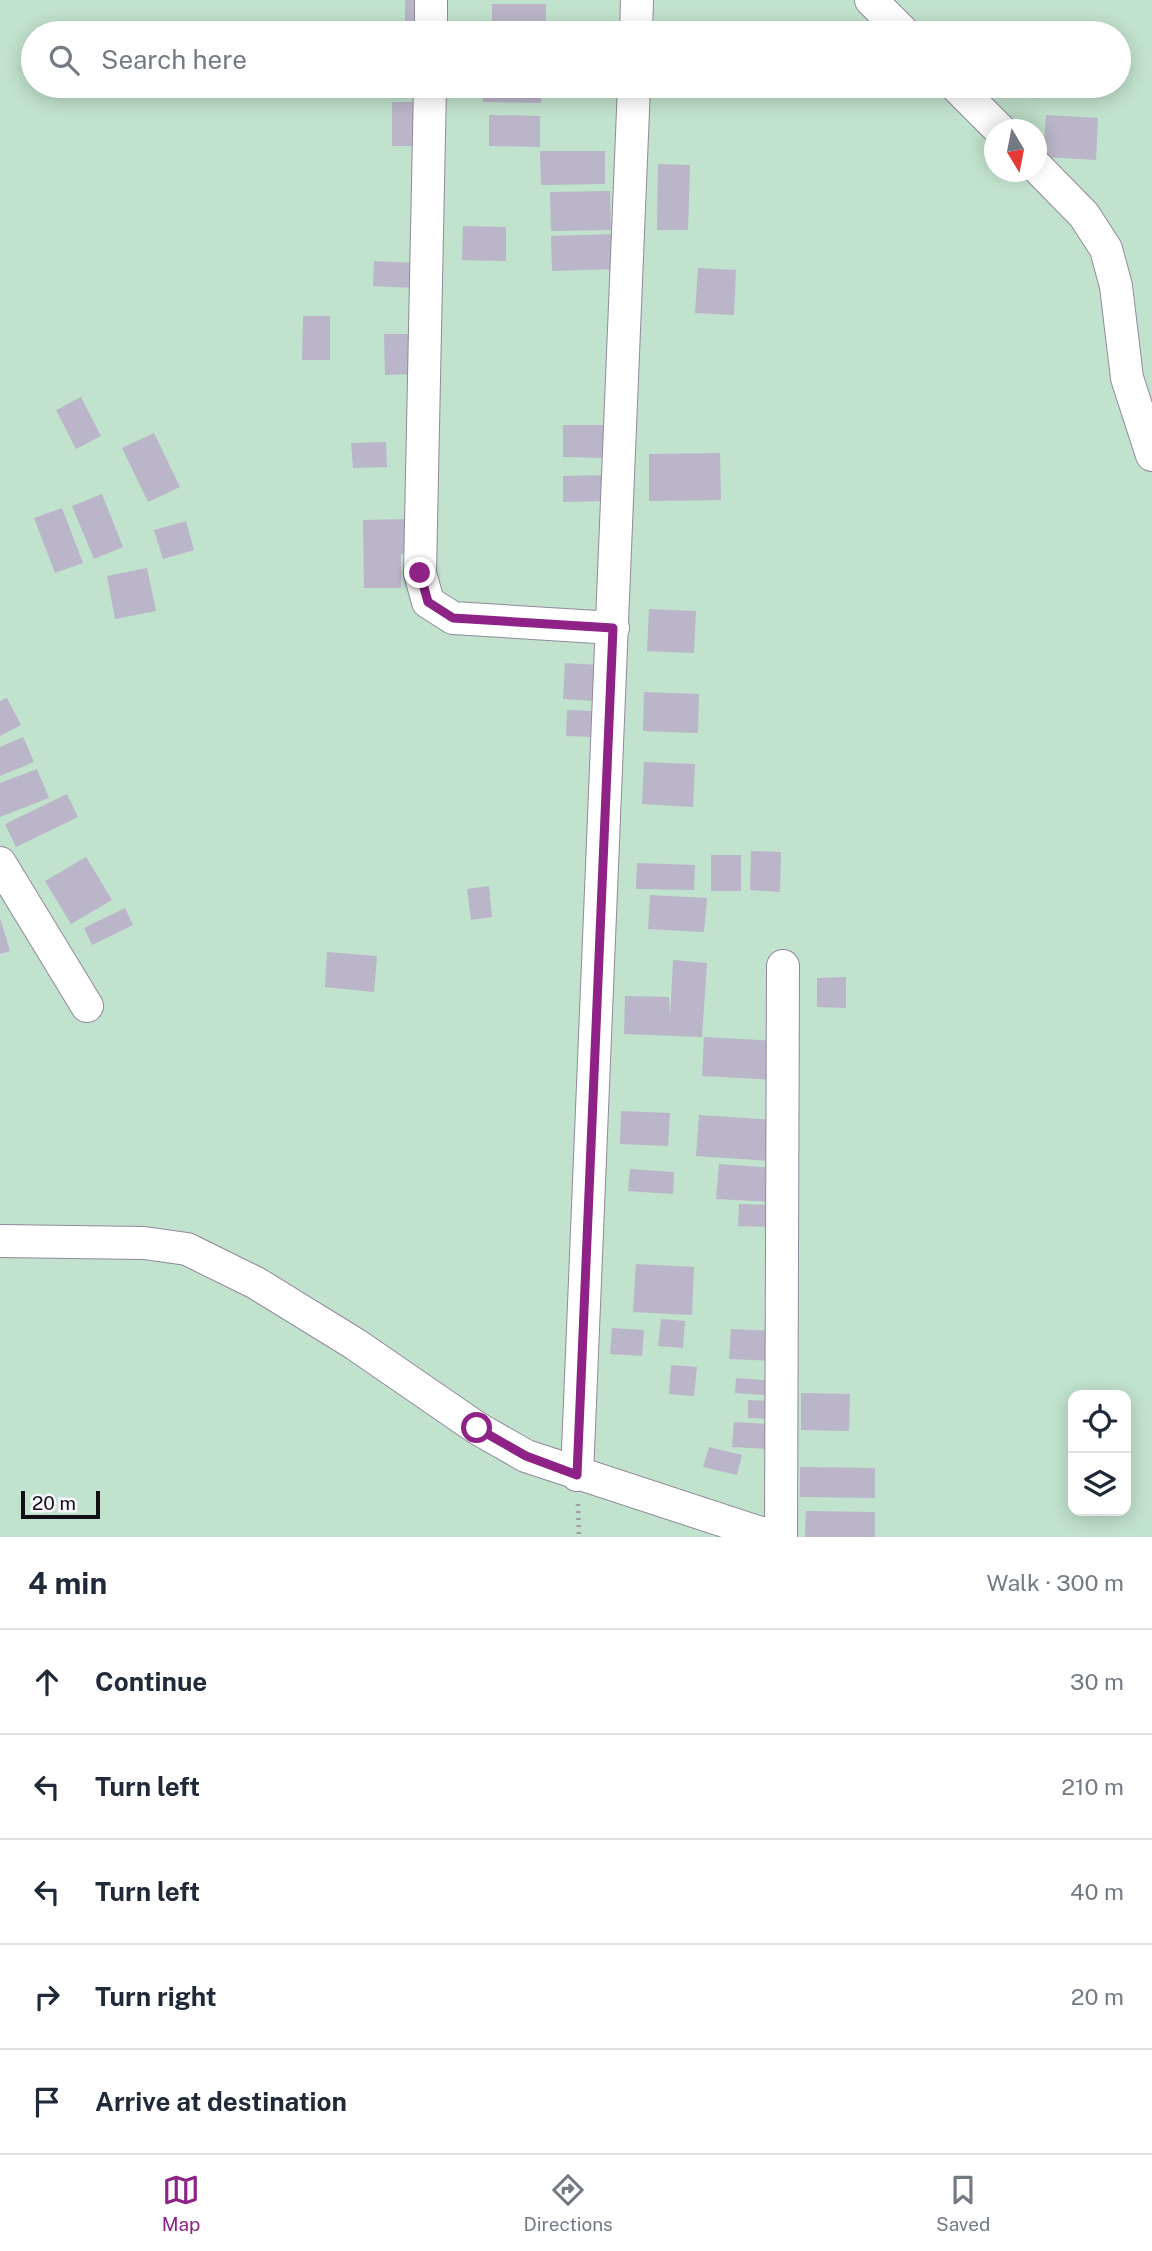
<!DOCTYPE html>
<meta charset="utf-8">
<style>
:root{--surface:#fff;--page:#f6f6f7;--text:#1f2937;--muted:#747a83;--line:#e0e1e3;--accent:#8e2286}
body{margin:0;font-family:"Public Sans",sans-serif;background:var(--page);color:var(--text)}
.controls{position:absolute;right:21px;bottom:21px;display:grid;overflow:hidden;border-radius:14px;box-shadow:0 4px 18px #0003}
.controls button{width:63px;height:63px;display:grid;place-items:center;padding:0;border:0;border-bottom:2px solid var(--line);background:var(--surface);color:var(--text);font:35px sans-serif}
.compass{position:absolute;left:984px;top:119px;width:63px;height:63px;border-radius:50%;background:var(--surface);box-shadow:0 4px 18px #0003;rotate:170deg}
.scale{position:absolute;left:21px;bottom:18px;width:79px;box-sizing:border-box;padding-left:7px;border:4px solid #120f16;border-top:0;font-size:19px;line-height:24px;white-space:nowrap;color:#120f16;-webkit-text-stroke:5px #f9f6fe;paint-order:stroke}
.stop{position:absolute;width:21px;height:21px;margin:-16px;border:5px solid #8e2286;border-radius:50%;background:#fff}
.stop.end{background:#8e2286;border-color:#fff;box-shadow:0 2px 7px #0008}
.list{margin:0;padding:0;list-style:none}
h2{display:flex;justify-content:space-between;align-items:center;height:91px;margin:0;padding:0 28px;font-size:30px}
h2 small{font-size:23px;font-weight:400;color:var(--muted)}
.list li{display:grid;grid-template-columns:46px 1fr auto;gap:21px;align-items:center;box-sizing:border-box;height:105px;padding:0 28px;border-top:2px solid var(--line)}
.list b{display:block;font-size:26px;white-space:nowrap}
.list em{font-size:23px;font-style:normal;color:var(--muted)}
.icon{flex:none;width:38px;height:38px;fill:none;stroke:currentColor;stroke-width:2;stroke-linecap:round;stroke-linejoin:round}
.map{position:relative;flex:none;width:1152px;height:1537px;overflow:hidden}
.search{position:absolute;background:var(--surface);box-shadow:0 4px 18px #0003;left:21px;right:21px;top:21px;height:77px;display:flex;align-items:center;gap:18px;box-sizing:border-box;padding:0 24px;border-radius:38px;color:var(--muted);font-size:26px}
.sheet{height:616px;background:var(--surface)}
nav{display:flex;justify-content:space-around;align-items:center;box-sizing:border-box;height:98px;border-top:2px solid var(--line);background:var(--surface);font-size:19px;color:var(--muted)}
nav a{display:grid;justify-items:center;gap:4px}
nav .on{color:var(--accent)}
.map>svg:first-child{display:block}
.green{fill:#c1e2cc;fill-rule:evenodd}
.building{fill:#bab5c8}
.lines{fill:none;stroke-linecap:round;stroke-linejoin:round}
.minor-casing{stroke:#90899b;stroke-width:34}
.path{stroke:#9e9ba3;stroke-width:4.5;stroke-dasharray:2 5;stroke-linecap:butt}
.minor{stroke:#fff;stroke-width:32}
.route{stroke:#8e2286;stroke-width:9}
</style>
<div class="map">
<svg width="1152" height="1537" viewBox="0 0 1152 1537">
<rect width="100%" height="100%" fill="#f9f6fe"/>
<path class="green" d="M0,0H1152V1537H0ZM33,33H1119V86H33ZM995,130H1036V172H995ZM1073,1395H1126V1511H1073Z"/>
<path class="building" d="M405,0H428V24L405,23Z
M492,4H546V32H492Z
M378,86H425V95H378Z
M483,86H542L541,103L483,102Z
M392,102H422L423,146H392Z
M489,115L540,116V147L489,146Z
M1046,115L1098,118L1096,160L1043,157Z
M540,151H605V184L541,185Z
M658,164L690,165L688,230H657Z
M610,191L611,230L551,231L550,192Z
M463,226L506,227V261L462,260Z
M619,234L620,269L552,271L551,236Z
M374,261L415,263L414,288L373,286Z
M698,268L736,270L734,315L695,313Z
M303,316H330V360H302Z
M384,334H411L412,374L385,375Z
M81,397L101,436L76,449L56,410Z
M563,425H605L604,458L563,457Z
M154,433L180,487L148,502L122,448Z
M386,442L387,467L353,468L351,443Z
M720,453L721,500L649,501V454Z
M612,475V501L563,502V476Z
M102,494L123,547L94,559L72,506Z
M62,508L83,563L55,573L34,518Z
M410,519L411,554H401V588H364L363,520Z
M186,521L194,550L163,559L154,530Z
M147,568L156,611L115,619L107,576Z
M649,609L696,611L694,653L647,651Z
M565,663L599,665L596,701L563,699Z
M644,692L699,694L698,733L643,731Z
M7,698L21,725L0,736V701Z
M567,710L595,711L594,737L566,736Z
M23,737L34,762L0,776V747Z
M644,762L695,764L693,807L642,804Z
M37,769L49,798L0,817V783Z
M67,794L78,817L16,847L5,824Z
M751,851L781,852L780,892L750,890Z
M711,855H741V891H711Z
M86,857L112,900L71,924L45,881Z
M637,863L695,865L694,890L636,889Z
M489,886L492,917L471,920L467,889Z
M650,895L707,898L704,932L648,929Z
M125,908L133,925L92,945L84,928Z
M0,918L10,951L0,954Z
M327,952L377,956L374,992L325,987Z
M673,960L707,963L702,1037L624,1034L625,996L669,997L670,1018Z
M846,977V1008L817,1007V978Z
M704,1037L778,1041L776,1080L702,1076Z
M621,1111L670,1113L668,1146L620,1144Z
M699,1115L776,1120L773,1161L696,1156Z
M719,1164L776,1168L774,1202L716,1199Z
M630,1169L674,1172L673,1194L628,1191Z
M739,1204L775,1205V1227L738,1226Z
M636,1264L694,1267L692,1315L633,1312Z
M661,1319L685,1321L683,1348L658,1346Z
M612,1328L644,1330L642,1356L610,1354Z
M731,1329L777,1331L776,1361L729,1359Z
M671,1365L697,1367L694,1396L669,1394Z
M736,1378L778,1381L776,1396L735,1393Z
M801,1393L850,1394L849,1431L801,1430Z
M748,1400L773,1401V1419L748,1418Z
M734,1422L769,1424L767,1449L732,1447Z
M709,1447L742,1455L737,1475L703,1467Z
M800,1467L875,1468V1498L800,1497Z
M806,1511L875,1512V1537H805Z"/>
<g class="lines">
<defs>
<path id="minor" d="M871,0L904,33
M431,33V0
M636,33L637,0
M430,86L420,573L428,602L453,618L613,628
M956,86L1000,130
M1036,166L1084,215L1106,249L1116,286L1127,378L1152,455
M0,863L87,1006
M0,1241L144,1243L187,1249L256,1283L355,1344L477,1428L526,1456L773,1537
M577,1475L634,86
M781,1537L783,966"/>
</defs>
<use href="#minor" class="minor-casing"/>
<path class="path" d="M578,1504L579,1537"/>
<use href="#minor" class="minor"/>
</g>
<g class="lines">
<path class="route" d="M420,573L428,602L453,618L613,628L577,1475L526,1456L477,1428"/>
</g>
</svg>
<div class="controls">
<button><svg class="icon" aria-label="locate" viewBox="0 0 24 24"><circle cx="12" cy="12" r="6"/><path d="M12 2v4M12 18v4M2 12h4M18 12h4"/></svg></button>
<button><svg class="icon" aria-label="layers" viewBox="0 0 24 24"><path d="M12 4l9 5-9 5-9-5zM3 14l9 5 9-5"/></svg></button>
</div>
<svg class="compass" viewBox="-18 -18 36 36"><path d="M0-13l5 13h-10z" fill="#e53935"/><path d="M0 13l5-13h-10z" fill="#747a83"/></svg>
<div class="scale">20 m</div>
<div class="stop" style="left:477px;top:1428px"></div>
<div class="stop end" style="left:420px;top:573px"></div>
<div class="search"><svg class="icon" aria-label="search" viewBox="0 0 24 24"><circle cx="10" cy="10" r="6"/><path d="M15 15l6 6"/></svg>Search here</div>
</div>
<section class="sheet">
<h2>4 min<small>Walk · 300 m</small></h2>
<ul class="list">
<li><svg class="icon" aria-label="ahead" viewBox="0 0 24 24"><path d="M12 20V5M6 11l6-6 6 6"/></svg><div><b>Continue</b></div><em>30 m</em></li>
<li><svg class="icon" aria-label="left" viewBox="0 0 24 24"><path d="M17 20v-9H6M10 6l-5 5 5 5"/></svg><div><b>Turn left</b></div><em>210 m</em></li>
<li><svg class="icon" aria-label="left" viewBox="0 0 24 24"><path d="M17 20v-9H6M10 6l-5 5 5 5"/></svg><div><b>Turn left</b></div><em>40 m</em></li>
<li><svg class="icon" aria-label="right" viewBox="0 0 24 24"><path d="M7 20v-9h11M14 6l5 5-5 5"/></svg><div><b>Turn right</b></div><em>20 m</em></li>
<li><svg class="icon" aria-label="arrive" viewBox="0 0 24 24"><path d="M6 21V4h12l-3 4 3 4H6"/></svg><div><b>Arrive at destination</b></div></li>
</ul>
</section>
<nav>
<a class="on"><svg class="icon" aria-label="map" viewBox="0 0 24 24"><path d="M3 6l6-2 6 2 6-2v14l-6 2-6-2-6 2zM9 4v14M15 6v14"/></svg>Map</a>
<a><svg class="icon" aria-label="directions" viewBox="0 0 24 24"><path d="M12 3l9 9-9 9-9-9zM9 14v-3h6M13 9l2 2-2 2"/></svg>Directions</a>
<a><svg class="icon" aria-label="saved" viewBox="0 0 24 24"><path d="M7 4h10v16l-5-4-5 4z"/></svg>Saved</a>
</nav>
